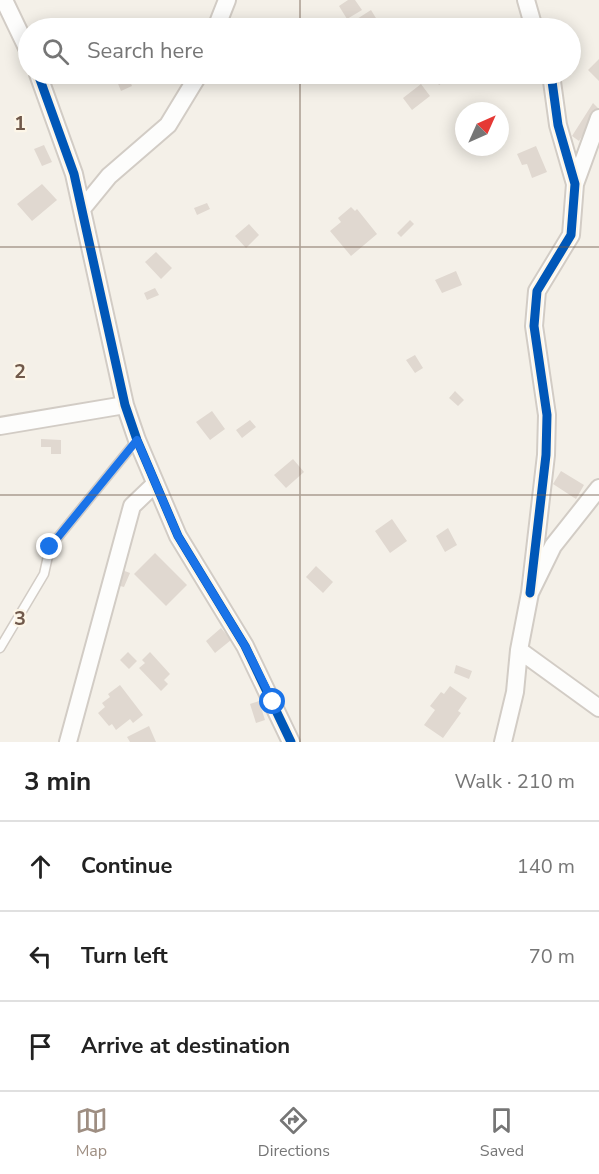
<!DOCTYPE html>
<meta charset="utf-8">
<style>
:root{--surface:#fff;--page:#f2f2f2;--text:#222;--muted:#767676;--line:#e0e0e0;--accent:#9e8e82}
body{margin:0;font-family:"Nunito Sans",sans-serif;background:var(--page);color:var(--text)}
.compass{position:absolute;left:455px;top:102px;width:54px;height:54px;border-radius:50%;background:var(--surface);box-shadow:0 3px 15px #0003;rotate:45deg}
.stop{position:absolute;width:18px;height:18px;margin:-14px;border:4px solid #1a73e8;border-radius:50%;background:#fff}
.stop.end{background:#1a73e8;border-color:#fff;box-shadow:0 2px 6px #0008}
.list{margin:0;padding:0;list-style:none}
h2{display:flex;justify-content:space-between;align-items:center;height:78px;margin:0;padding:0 24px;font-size:26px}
h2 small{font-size:20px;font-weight:400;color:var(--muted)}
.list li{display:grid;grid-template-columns:39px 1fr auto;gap:18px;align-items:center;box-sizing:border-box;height:90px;padding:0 24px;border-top:2px solid var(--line)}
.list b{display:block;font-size:22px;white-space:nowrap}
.list em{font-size:20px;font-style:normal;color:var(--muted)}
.icon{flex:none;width:33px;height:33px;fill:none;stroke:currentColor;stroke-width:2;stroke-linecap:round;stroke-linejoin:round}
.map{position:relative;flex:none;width:599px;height:742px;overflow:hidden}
.search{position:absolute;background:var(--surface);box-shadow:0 3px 15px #0003;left:18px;right:18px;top:18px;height:66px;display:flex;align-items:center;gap:15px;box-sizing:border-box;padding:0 21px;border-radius:33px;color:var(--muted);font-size:22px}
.sheet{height:348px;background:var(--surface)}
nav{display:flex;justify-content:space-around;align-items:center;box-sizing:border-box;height:84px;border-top:2px solid var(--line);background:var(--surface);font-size:16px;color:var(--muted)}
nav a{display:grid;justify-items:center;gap:3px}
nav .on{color:var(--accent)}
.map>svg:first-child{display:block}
.building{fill:#e0d8d0}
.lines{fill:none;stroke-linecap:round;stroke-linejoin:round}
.lane-casing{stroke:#d2ccc5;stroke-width:11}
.street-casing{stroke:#d2ccc5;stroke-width:20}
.lane{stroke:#fdfdfc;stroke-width:8}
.street{stroke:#fdfdfc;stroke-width:16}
.cycleway-casing{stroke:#fdf6e8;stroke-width:13}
.cycleway{stroke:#0057b8;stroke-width:9}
.route{stroke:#1a73e8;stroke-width:8}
.grid{fill:none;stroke:#70594b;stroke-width:1.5;stroke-opacity:0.55}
.grid-label{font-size:20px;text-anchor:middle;font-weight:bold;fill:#70594b;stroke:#fdf6e8;stroke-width:4.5;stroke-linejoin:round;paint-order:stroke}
</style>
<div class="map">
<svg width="599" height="742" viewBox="0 0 599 742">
<rect width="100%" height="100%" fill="#f4f0e8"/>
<path class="building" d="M348,0H355L362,10L347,19L339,6Z
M371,10L382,28H348L346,26Z
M599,59V81L588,70Z
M114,74H127L132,86L121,91Z
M427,74H456L439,85L434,77L431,79Z
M421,84L430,96L412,110L403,98Z
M593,103L599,109L579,141L572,136Z
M44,145L52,162L42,166L34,149Z
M536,146L547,172L532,178L527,164L522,165L517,154Z
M42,184L57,200L32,221L17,204Z
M207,203L210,209L197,215L194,208Z
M351,207L355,211L357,209L377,234L351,256L330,231L341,222L338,218Z
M410,220L414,224L401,237L397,233Z
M249,224L259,235L246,248L235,236Z
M156,252L172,268L161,279L145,262Z
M456,271L462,285L442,293L435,280Z
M155,288L159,295L147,300L144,293Z
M415,355L423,368L415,373L406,360Z
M455,391L464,400L458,406L449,398Z
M212,411L225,429L210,440L196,422Z
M250,420L256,427L242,438L236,430Z
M41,439L61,440V454H51V447H41Z
M293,459L304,472L286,488L274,475Z
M561,471L584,485L576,499L553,484Z
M392,519L407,541L390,553L375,531Z
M448,528L457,545L445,552L436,536Z
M155,553L187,585L166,606L134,574Z
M316,566L333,582L323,593L306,577Z
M122,570L130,573L124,587L116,585Z
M221,628L231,640L215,653L206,641Z
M128,652L137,661L129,669L120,660Z
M150,652L170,674L164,680L168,684L161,691L139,668L145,663L142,660Z
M456,665L472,671L469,679L454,673Z
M120,685L143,715L133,723L130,719L116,730L112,724L109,726L98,713L105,707L102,703L110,697L108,694Z
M450,686L467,698L458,711L461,713L443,738L424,725L435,710L430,706L441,692L444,694Z
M259,701L265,720L256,723L250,704Z
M149,726L156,742H130L127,737Z"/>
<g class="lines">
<defs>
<path id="lane" d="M0,648L44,574L50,547L137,440"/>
<path id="street" d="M4,0L28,50
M526,0L534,28
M216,28L227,0
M38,74L74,174L125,405L137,440L178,536L245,646L291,742
M575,184L599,118
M82,209L109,176L168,125L199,74
M0,426L125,405
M530,593L546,455L547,415L534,326L537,291L571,235L575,184L558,125L551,74
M519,650L599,708
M68,742L132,506L155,484
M503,742L515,692L519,650L530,593L553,546L599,488"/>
</defs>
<use href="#lane" class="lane-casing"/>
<use href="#street" class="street-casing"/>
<use href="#lane" class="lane"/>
<use href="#street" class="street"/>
<defs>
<path id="cycleway" d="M38,74L74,174L125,405L137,440L178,536L245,646L291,742
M530,593L546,455L547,415L534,326L537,291L571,235L575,184L558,125L551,74"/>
</defs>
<use href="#cycleway" class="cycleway-casing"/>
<use href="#cycleway" class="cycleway"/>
</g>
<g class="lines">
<path class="route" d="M50,547L137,440L178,536L245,646L273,702"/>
</g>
<path class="grid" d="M300,0V28M300,74V742M0,247H599M0,495H599"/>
<g class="grid-label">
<text x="20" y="130">1</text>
<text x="20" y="378">2</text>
<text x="20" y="625">3</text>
</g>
</svg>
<svg class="compass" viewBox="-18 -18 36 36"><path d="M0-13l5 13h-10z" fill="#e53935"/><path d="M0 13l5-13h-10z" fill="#767676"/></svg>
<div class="stop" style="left:273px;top:702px"></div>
<div class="stop end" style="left:50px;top:547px"></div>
<div class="search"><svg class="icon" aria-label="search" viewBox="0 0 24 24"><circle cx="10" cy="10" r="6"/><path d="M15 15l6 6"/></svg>Search here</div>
</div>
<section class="sheet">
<h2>3 min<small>Walk · 210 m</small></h2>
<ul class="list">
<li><svg class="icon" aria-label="ahead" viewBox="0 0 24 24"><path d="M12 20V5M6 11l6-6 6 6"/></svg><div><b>Continue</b></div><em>140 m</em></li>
<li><svg class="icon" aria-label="left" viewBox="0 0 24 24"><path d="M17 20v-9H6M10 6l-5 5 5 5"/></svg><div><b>Turn left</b></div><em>70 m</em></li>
<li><svg class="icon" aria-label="arrive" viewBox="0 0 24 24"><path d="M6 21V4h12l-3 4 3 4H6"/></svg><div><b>Arrive at destination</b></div></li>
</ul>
</section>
<nav>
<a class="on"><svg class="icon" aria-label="map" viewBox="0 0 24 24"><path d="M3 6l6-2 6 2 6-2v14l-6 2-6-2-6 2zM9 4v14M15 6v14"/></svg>Map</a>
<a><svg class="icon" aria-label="directions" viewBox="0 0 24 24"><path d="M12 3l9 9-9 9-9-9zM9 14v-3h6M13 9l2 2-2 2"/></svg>Directions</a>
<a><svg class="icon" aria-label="saved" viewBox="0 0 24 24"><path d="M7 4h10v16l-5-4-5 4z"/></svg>Saved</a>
</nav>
